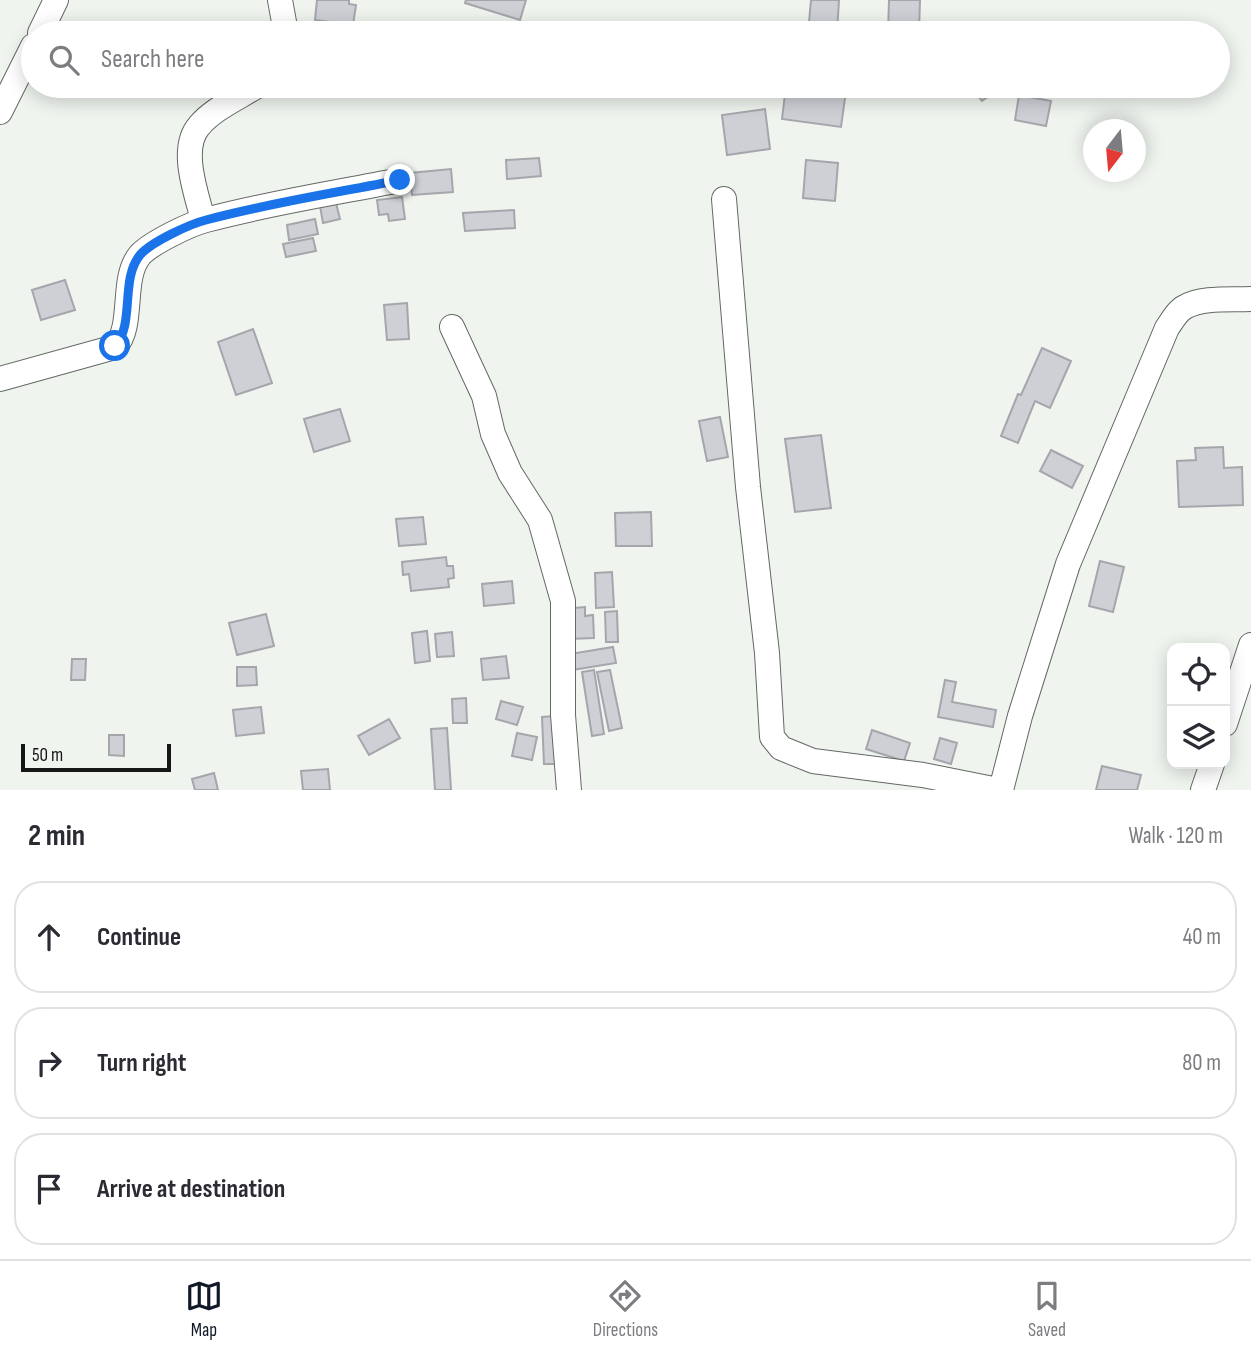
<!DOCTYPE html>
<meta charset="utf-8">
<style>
:root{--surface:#fff;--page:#f7f7f7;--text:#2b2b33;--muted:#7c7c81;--line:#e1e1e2;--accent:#111827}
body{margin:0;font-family:"Sofia Sans Condensed",sans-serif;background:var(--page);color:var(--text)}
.controls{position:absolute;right:21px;bottom:21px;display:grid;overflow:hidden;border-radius:14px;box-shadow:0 4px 18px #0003}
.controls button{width:63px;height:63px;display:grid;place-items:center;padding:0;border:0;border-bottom:2px solid var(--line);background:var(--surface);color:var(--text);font:35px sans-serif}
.compass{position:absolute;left:1083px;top:119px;width:63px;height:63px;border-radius:50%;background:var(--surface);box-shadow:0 4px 18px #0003;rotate:196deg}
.scale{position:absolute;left:21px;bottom:18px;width:150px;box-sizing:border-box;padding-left:7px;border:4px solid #151716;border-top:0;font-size:19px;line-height:24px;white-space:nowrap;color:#151716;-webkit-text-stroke:5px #eff4ef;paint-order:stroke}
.stop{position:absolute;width:21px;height:21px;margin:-16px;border:5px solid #1a73e8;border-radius:50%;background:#fff}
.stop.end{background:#1a73e8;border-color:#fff;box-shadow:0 2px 7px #0008}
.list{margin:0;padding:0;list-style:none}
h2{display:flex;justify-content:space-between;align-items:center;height:91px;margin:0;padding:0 28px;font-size:30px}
h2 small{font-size:23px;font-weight:400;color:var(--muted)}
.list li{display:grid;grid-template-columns:46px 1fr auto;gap:21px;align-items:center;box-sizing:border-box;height:112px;margin:0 14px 14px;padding:0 14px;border:2px solid var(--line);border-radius:28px}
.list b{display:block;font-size:26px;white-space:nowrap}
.list em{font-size:23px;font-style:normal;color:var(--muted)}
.icon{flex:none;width:38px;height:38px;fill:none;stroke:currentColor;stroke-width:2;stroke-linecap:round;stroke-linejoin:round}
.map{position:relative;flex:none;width:1251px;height:790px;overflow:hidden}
.search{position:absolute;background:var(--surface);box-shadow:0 4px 18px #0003;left:21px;right:21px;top:21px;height:77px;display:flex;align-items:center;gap:18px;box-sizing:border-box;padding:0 24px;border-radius:38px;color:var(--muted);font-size:26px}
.sheet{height:469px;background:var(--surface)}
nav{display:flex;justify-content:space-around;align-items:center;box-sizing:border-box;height:98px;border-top:2px solid var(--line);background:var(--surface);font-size:19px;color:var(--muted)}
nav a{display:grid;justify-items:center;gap:4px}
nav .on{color:var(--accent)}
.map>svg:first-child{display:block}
.building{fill:#cfd0d6;stroke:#a5a6ab;stroke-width:2}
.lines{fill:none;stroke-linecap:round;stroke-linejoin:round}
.minor-casing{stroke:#646864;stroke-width:26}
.minor{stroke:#fff;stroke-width:24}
.route{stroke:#1a73e8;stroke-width:9}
</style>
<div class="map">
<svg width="1251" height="790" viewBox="0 0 1251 790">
<rect width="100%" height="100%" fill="#eff4ef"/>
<path class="building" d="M317,0H349V4L356,5L353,25L315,20Z
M466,0H526L520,20L465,3Z
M811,0H839L837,33H808Z
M889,0H920L919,33H888Z
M714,25L753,27V33H714Z
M486,26L509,32V33H484Z
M786,86L846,91L841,127L782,119Z
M970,86H992L996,91L982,101Z
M1019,95L1051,101L1046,126L1015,120Z
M765,109L770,149L727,155L722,115Z
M539,158L541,176L507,179L506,160Z
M806,160L838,163L835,201L803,198Z
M451,169L453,192L412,195L410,173Z
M402,197L405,219L389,221L388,214L379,215L377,200Z
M336,203L340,219L323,223L320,206Z
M514,210L515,228L465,231L463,213Z
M315,219L318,234L289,240L287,225Z
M313,238L316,251L286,257L283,244Z
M65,280L75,310L41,320L32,290Z
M407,303L409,339L387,340L384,305Z
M253,329L272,383L236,395L218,342Z
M1042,348L1071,361L1050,408L1035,401L1018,443L1001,436L1018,394L1021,395Z
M340,409L350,441L314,452L304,419Z
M720,417L728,457L707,461L699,421Z
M821,435L831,508L795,512L785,439Z
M1223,447L1224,468L1242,467L1243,505L1179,507L1177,461L1196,460L1195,448Z
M1051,450L1083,466L1072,488L1040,471Z
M651,512L652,546H616L615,513Z
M423,517L426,544L399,546L396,519Z
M446,557L447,566H453L454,578L448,579L449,587L411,591L409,574L403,575L402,562Z
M1100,561L1124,567L1113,612L1089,606Z
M612,572L614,607L596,608L595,573Z
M512,581L514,603L484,606L482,584Z
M585,607V616L593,615L594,638L568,639L574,608Z
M617,611L618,642H606L605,612Z
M266,614L274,646L237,655L229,623Z
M427,631L430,661L415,663L412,633Z
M452,632L454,656L437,657L435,634Z
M613,647L616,663L572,670L570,654Z
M506,656L509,678L483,680L481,659Z
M72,659H86L85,680H71Z
M237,667H256L257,685L237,686Z
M594,670L604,734L592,736L582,672Z
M610,670L622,728L609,731L597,672Z
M945,680L956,682L952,702L996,710L993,727L938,717Z
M466,698L467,723H453L452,699Z
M501,701L523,707L517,725L496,719Z
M261,707L264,733L236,736L233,710Z
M555,716L557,764H544L542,717Z
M389,719L400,738L369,755L358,736Z
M447,728L451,790H435L431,729Z
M872,730L910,743L904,761L866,749Z
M517,733L537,737L532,760L512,756Z
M109,735H124V756L109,755Z
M940,738L957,743L951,764L934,759Z
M1102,766L1141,775L1137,790H1096Z
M328,769L330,790H303L301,771Z
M214,773L218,790H195L192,779Z"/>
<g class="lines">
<defs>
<path id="minor" d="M280,0L286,33
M40,33L56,0
M0,112L33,46
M724,199L748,487L767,653L772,737L781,748L813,761L923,775L998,790
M203,220C197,195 179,149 199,126C213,109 238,98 257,86
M452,327L484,396L493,434L510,473L540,520L563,601V715L569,790
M0,379L115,347C135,325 120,279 140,255C151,243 190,224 206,220C269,203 335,193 400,180
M1225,724L1251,645
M1001,790L1020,716L1068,564L1167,328C1172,321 1177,311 1185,307C1202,297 1231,300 1251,299
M1203,790L1212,764"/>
</defs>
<use href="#minor" class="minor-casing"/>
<use href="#minor" class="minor"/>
</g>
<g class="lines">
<path class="route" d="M115,346C135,325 120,279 140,255C151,242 190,224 206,220C269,203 335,193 400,180"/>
</g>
</svg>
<div class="controls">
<button><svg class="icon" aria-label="locate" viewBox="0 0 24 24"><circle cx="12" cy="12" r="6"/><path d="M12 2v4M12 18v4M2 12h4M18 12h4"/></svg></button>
<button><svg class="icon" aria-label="layers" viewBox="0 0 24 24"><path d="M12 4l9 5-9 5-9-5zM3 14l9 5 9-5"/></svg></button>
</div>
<svg class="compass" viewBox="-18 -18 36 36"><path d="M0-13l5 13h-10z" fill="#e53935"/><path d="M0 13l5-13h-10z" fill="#7c7c81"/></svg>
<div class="scale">50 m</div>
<div class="stop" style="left:115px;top:346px"></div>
<div class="stop end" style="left:400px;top:180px"></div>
<div class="search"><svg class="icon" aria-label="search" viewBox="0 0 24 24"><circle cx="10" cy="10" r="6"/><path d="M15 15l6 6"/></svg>Search here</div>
</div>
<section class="sheet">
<h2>2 min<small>Walk · 120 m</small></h2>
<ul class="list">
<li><svg class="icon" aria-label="ahead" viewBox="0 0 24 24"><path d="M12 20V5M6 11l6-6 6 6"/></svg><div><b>Continue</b></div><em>40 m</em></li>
<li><svg class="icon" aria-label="right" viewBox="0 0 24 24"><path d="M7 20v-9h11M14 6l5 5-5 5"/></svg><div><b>Turn right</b></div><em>80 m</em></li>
<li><svg class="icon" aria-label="arrive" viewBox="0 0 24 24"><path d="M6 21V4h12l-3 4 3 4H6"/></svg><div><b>Arrive at destination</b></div></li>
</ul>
</section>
<nav>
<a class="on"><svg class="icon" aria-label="map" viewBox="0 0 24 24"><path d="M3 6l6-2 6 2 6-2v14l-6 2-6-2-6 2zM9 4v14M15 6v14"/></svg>Map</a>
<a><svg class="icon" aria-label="directions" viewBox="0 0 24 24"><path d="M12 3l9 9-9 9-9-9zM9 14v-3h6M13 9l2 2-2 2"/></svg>Directions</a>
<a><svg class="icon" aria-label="saved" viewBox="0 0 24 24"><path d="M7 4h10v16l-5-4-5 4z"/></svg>Saved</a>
</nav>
